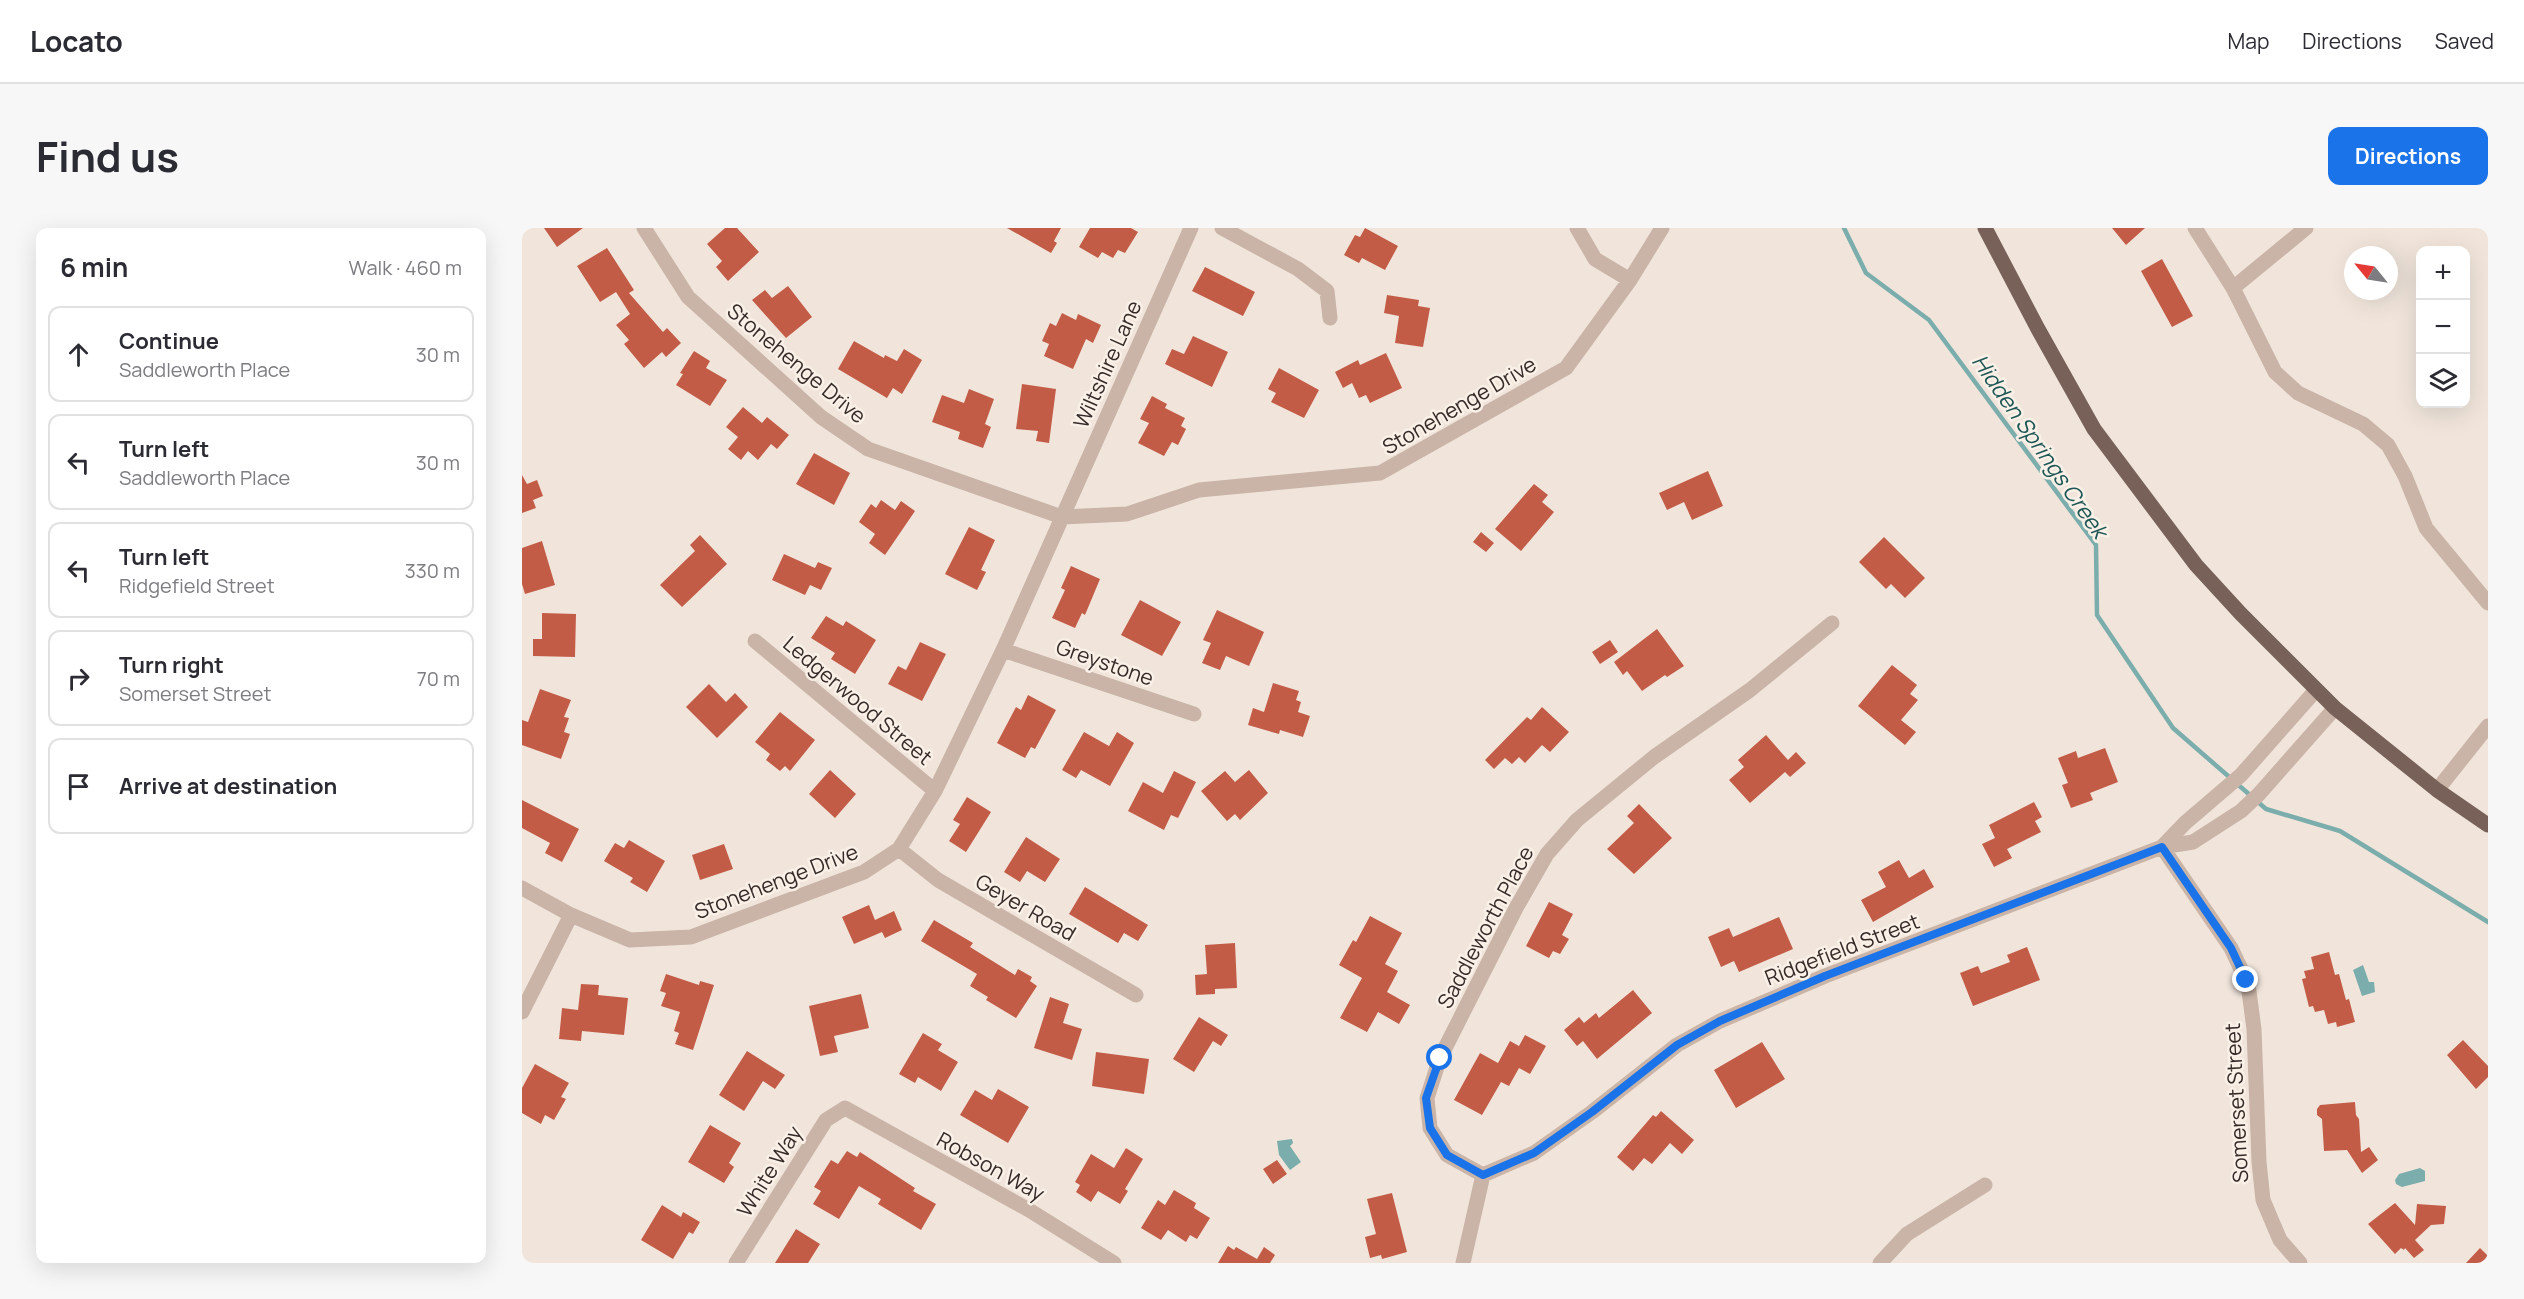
<!DOCTYPE html>
<meta charset="utf-8">
<style>
:root{--surface:#fff;--page:#f7f7f7;--text:#2b2b33;--muted:#7c7c81;--line:#e1e1e2;--accent:#1a73e8}
body{margin:0;font-family:Manrope,sans-serif;background:var(--page);color:var(--text)}
.controls{position:absolute;right:18px;top:18px;display:grid;overflow:hidden;border-radius:12px;box-shadow:0 6px 24px #0002}
.controls button{width:54px;height:54px;display:grid;place-items:center;padding:0;border:0;border-bottom:2px solid var(--line);background:var(--surface);color:var(--text);font:30px sans-serif}
.compass{position:absolute;left:1822px;top:18px;width:54px;height:54px;border-radius:50%;background:var(--surface);box-shadow:0 6px 24px #0002;rotate:300deg}
.stop{position:absolute;width:18px;height:18px;margin:-14px;border:4px solid #1a73e8;border-radius:50%;background:#fff}
.stop.end{background:#1a73e8;border-color:#fff;box-shadow:0 2px 6px #0008}
.list{margin:0;padding:0;list-style:none}
h2{display:flex;justify-content:space-between;align-items:center;height:78px;margin:0;padding:0 24px;font-size:26px}
h2 small{font-size:20px;font-weight:400;color:var(--muted)}
.list li{display:grid;grid-template-columns:39px 1fr auto;gap:18px;align-items:center;box-sizing:border-box;height:96px;margin:0 12px 12px;padding:0 12px;border:2px solid var(--line);border-radius:12px}
.list b{display:block;font-size:22px;white-space:nowrap}
.list p{margin:0;font-size:20px;white-space:nowrap;color:var(--muted)}
.list em{font-size:20px;font-style:normal;color:var(--muted)}
.icon{flex:none;width:33px;height:33px;fill:none;stroke:currentColor;stroke-width:2;stroke-linecap:round;stroke-linejoin:round}
.map{position:relative;flex:none;width:1966px;height:1035px;overflow:hidden;border-radius:12px}
header{display:flex;align-items:center;gap:36px;box-sizing:border-box;height:84px;padding:0 30px;background:var(--surface);border-bottom:2px solid var(--line)}
header strong{font-size:28px}
nav{display:flex;gap:33px;margin-inline-start:auto;font-size:21px}
.intro{display:flex;align-items:center;justify-content:space-between;box-sizing:border-box;height:144px;padding:0 36px}
h1{margin:0;font-size:42px}
.button{padding:15px 27px;border-radius:12px;background:var(--accent);color:#fff;font-size:21px;font-weight:700}
main{display:flex;gap:36px;padding:0 36px}
aside{flex:1;background:var(--surface);border-radius:12px;box-shadow:0 6px 24px #0002}
.map>svg:first-child{display:block}
.water{fill:#7badac}
.lines{fill:none;stroke-linecap:round;stroke-linejoin:round}
.stream{stroke:#7badac;stroke-width:4.5}
.building{fill:#c35c47}
.street{stroke:#c9b4a7;stroke-width:15}
.primary{stroke:#776159;stroke-width:15}
.route{stroke:#1a73e8;stroke-width:8}
.labels{text-anchor:middle;dominant-baseline:central;stroke-width:5;stroke-linejoin:round;paint-order:stroke}
.street-label{font-size:21px;fill:#362b28;stroke:#f9f0e7}
.water-label{font-size:22px;font-style:italic;fill:#1e5655;stroke:#f9f0e7}
</style>
<header>
<strong>Locato</strong>
<nav><a>Map</a><a>Directions</a><a>Saved</a></nav>
</header>
<div class="intro"><h1>Find us</h1><a class="button">Directions</a></div>
<main>
<aside>
<h2>6 min<small>Walk · 460 m</small></h2>
<ul class="list">
<li><svg class="icon" aria-label="ahead" viewBox="0 0 24 24"><path d="M12 20V5M6 11l6-6 6 6"/></svg><div><b>Continue</b><p>Saddleworth Place</p></div><em>30 m</em></li>
<li><svg class="icon" aria-label="left" viewBox="0 0 24 24"><path d="M17 20v-9H6M10 6l-5 5 5 5"/></svg><div><b>Turn left</b><p>Saddleworth Place</p></div><em>30 m</em></li>
<li><svg class="icon" aria-label="left" viewBox="0 0 24 24"><path d="M17 20v-9H6M10 6l-5 5 5 5"/></svg><div><b>Turn left</b><p>Ridgefield Street</p></div><em>330 m</em></li>
<li><svg class="icon" aria-label="right" viewBox="0 0 24 24"><path d="M7 20v-9h11M14 6l5 5-5 5"/></svg><div><b>Turn right</b><p>Somerset Street</p></div><em>70 m</em></li>
<li><svg class="icon" aria-label="arrive" viewBox="0 0 24 24"><path d="M6 21V4h12l-3 4 3 4H6"/></svg><div><b>Arrive at destination</b></div></li>
</ul>
</aside>
<div class="map">
<svg width="1966" height="1035" viewBox="0 0 1966 1035">
<rect width="100%" height="100%" fill="#f1e5db"/>
<path class="water" d="M1841,737L1847,754H1852L1853,764L1840,768L1831,742Z
M770,911L771,915L768,918L779,934L768,942L757,927L755,913Z
M1898,940L1903,943V953L1880,959L1874,956L1873,952L1877,946Z"/>
<g class="lines">
<path class="stream" d="M1322,0L1344,45L1407,92L1574,317L1575,387L1651,500L1744,581L1818,603L1966,694"/>
</g>
<path class="building" d="M22,0H61L35,19Z
M203,0H215L237,24L206,53L194,39L200,33L185,16Z
M485,0H539L532,13L535,15L529,25Z
M568,0H609L616,4L603,25L596,22L591,30L580,24L576,30L557,19Z
M843,0L876,18L863,42L840,30L837,35L822,27L833,7L838,9Z
M1590,0H1623L1604,17Z
M85,20L112,62L107,65L141,104L145,100L159,115L144,129L140,124L122,140L102,116L107,112L94,97L108,86L94,64L78,74L55,38Z
M1640,31L1671,88L1650,99L1619,43Z
M683,39L733,64L721,88L670,63Z
M266,58L290,89L264,110L230,72L243,62L250,70Z
M865,67L897,72L896,78L908,80L901,119L873,115L877,88L862,85Z
M540,85L554,92L556,86L579,97L571,115L564,111L551,141L522,128L527,116L520,113L528,95L534,98Z
M671,108L706,124L690,159L643,136L650,121L662,126Z
M332,113L362,130L363,127L375,133L382,121L400,132L380,166L371,160L365,170L316,141Z
M172,123L188,133L184,140L205,152L188,178L154,157L161,146L158,145Z
M864,125L880,160L848,175L844,167L837,170L830,155L821,160L813,144L836,132L838,137Z
M757,140L797,162L782,190L749,174L754,165L746,161Z
M500,156L534,161L527,215L514,213L516,203L494,201Z
M447,161L472,171L463,196L469,199L461,220L436,211L438,204L410,194L420,167L442,175Z
M630,168L645,176L643,180L663,190L659,198L664,201L656,217L650,214L642,228L616,215L627,195L618,191Z
M221,179L240,195L245,189L267,207L255,221L249,216L236,232L226,223L219,232L206,221L216,209L204,199Z
M292,225L328,245L312,277L274,256Z
M1186,243L1201,278L1170,292L1162,274L1145,282L1137,265Z
M0,247L5,256L15,252L21,268L11,272L14,280L0,285Z
M1012,256L1026,267L1020,274L1032,284L999,323L973,301Z
M359,272L373,282L379,273L393,283L363,327L347,315L353,306L337,294L349,276L354,280Z
M447,299L473,312L459,342L464,344L455,362L423,346Z
M959,304L972,315L964,324L951,314Z
M178,307L205,336L160,379L138,357L173,323L168,317Z
M1362,309L1403,350L1383,370L1369,356L1364,361L1337,334Z
M20,313L33,357L3,366L0,356V320Z
M262,326L293,340L296,334L310,340L299,362L288,357L283,367L250,352Z
M549,338L578,351L563,387L560,385L553,400L530,390L543,362L539,360Z
M618,372L659,394L640,428L599,407Z
M695,382L742,404L727,438L704,428L698,442L680,435L689,415L681,412Z
M20,385L54,386L53,429L11,428V411H20Z
M304,388L321,398L324,393L354,412L333,446L309,431L313,425L289,410Z
M1135,401L1162,438L1145,449L1143,447L1120,463L1105,443L1101,447L1092,434Z
M1088,412L1096,424L1078,436L1070,424Z
M398,414L424,426L400,473L366,456L376,438L384,442Z
M1370,437L1395,457L1388,466L1396,472L1379,492L1394,504L1383,517L1336,478Z
M751,455L777,463L774,472L779,474L776,484L788,488L781,509L758,502L757,506L726,497L731,480L742,484Z
M187,456L204,474L213,465L226,479L195,510L164,479Z
M18,461L49,472L42,489L47,490L42,504L48,506L39,531L0,517V492L6,494Z
M506,467L534,482L513,521L509,519L503,530L475,515L494,479L499,482Z
M1020,479L1047,504L1028,524L1020,517L1003,535L997,529L990,536L983,530L972,541L963,532L1005,489L1009,492Z
M258,484L293,512L268,543L263,538L258,543L244,532L248,526L233,514Z
M562,504L587,518L595,504L612,515L588,558L559,542L554,550L540,542Z
M1244,507L1266,532L1274,524L1284,535L1268,549L1263,544L1228,575L1207,552L1222,539L1216,532Z
M1583,520L1596,554L1568,565L1571,572L1549,580L1540,557L1546,555L1536,530L1554,523L1556,530Z
M308,542L334,566L313,590L287,566Z
M727,542L746,565L718,592L713,586L705,593L679,563L703,543L713,554Z
M652,543L674,554L656,590L649,587L642,602L606,583L621,554L641,565Z
M445,569L469,584L444,624L427,613L438,596L431,592Z
M0,572L57,601L40,634L23,625L28,615L0,600Z
M1512,574L1520,589L1513,593L1519,604L1485,621L1490,630L1472,639L1460,616L1473,610L1467,597Z
M1117,576L1150,610L1112,646L1085,621L1112,595L1105,588Z
M504,609L538,631L523,654L505,643L498,654L482,644Z
M107,612L143,633L125,664L108,654L111,650L82,633L93,615L102,620Z
M202,616L211,641L178,652L170,627Z
M1377,632L1387,650L1402,641L1412,659L1351,694L1339,672L1364,659L1356,644Z
M563,659L626,697L616,713L602,705L596,715L547,686Z
M1027,674L1051,686L1040,707L1047,711L1038,726L1031,723L1027,730L1004,718Z
M347,677L353,692L372,683L380,702L363,710L360,704L332,716L320,689Z
M848,688L880,705L863,736L876,743L865,764L888,777L877,796L856,784L845,804L818,790L840,750L817,737L831,712L834,714Z
M1257,689L1271,721L1217,744L1212,733L1199,739L1186,709L1207,700L1211,709Z
M412,692L451,715L448,719L493,747L496,741L510,749L508,753L515,758L494,790L464,772L466,769L448,758L455,746L399,713Z
M713,715L715,760L693,761V766L674,767L673,747L685,746L683,717Z
M1505,719L1518,752L1451,778L1438,745L1456,738L1459,745L1488,734L1485,727Z
M1807,724L1813,747L1817,746L1824,772L1827,771L1833,794L1815,799L1814,794L1806,796L1802,782L1793,784L1791,778L1787,779L1780,751L1784,750L1782,743L1792,741L1789,729Z
M144,746L177,757L178,753L192,757L171,822L153,816L157,805L152,803L158,784L139,778L144,765L138,763Z
M59,756L77,757L76,767L106,770L102,807L60,803L59,813L37,811L40,780L56,782Z
M1111,762L1130,785L1075,831L1061,813L1055,818L1042,802L1057,789L1062,795L1074,785L1077,790Z
M339,766L347,800L312,808L316,824L298,828L287,778Z
M528,769L547,776L541,795L560,801L550,832L512,820Z
M677,789L706,807L699,818L691,813L672,844L651,831Z
M401,805L420,816L416,822L436,834L419,863L396,849L393,855L377,846Z
M1003,807L1024,818L1008,846L997,840L987,858L979,854L960,887L932,872L958,825L976,835L988,813L997,818Z
M1941,812L1966,838V849L1954,861L1925,827Z
M1240,814L1263,851L1214,880L1192,842Z
M225,823L263,847L253,861L241,853L222,883L197,867Z
M574,824L627,831L622,866L570,858Z
M13,836L47,855L39,869L44,871L32,892L23,887L19,896L0,885V860Z
M476,861L507,879L486,915L438,887L453,862L470,872Z
M1833,874L1834,887L1837,891L1839,924L1847,919L1856,932L1840,945L1825,922L1802,923L1800,891L1795,887V881L1798,877Z
M1139,883L1172,912L1160,926L1148,915L1130,936L1122,930L1111,943L1095,929L1131,887L1134,889Z
M188,897L219,915L207,935L212,939L202,955L166,934Z
M604,920L621,931L603,961L606,963L598,976L576,963L569,974L554,964L558,957L553,954L569,926L592,940Z
M325,923L335,929L338,924L393,960L391,963L414,976L399,1002L356,976L359,971L337,958L317,991L291,976L299,963L292,959L309,932L316,936Z
M755,932L765,946L751,956L741,941Z
M652,962L674,975L672,980L688,990L675,1011L668,1007L664,1014L646,1002L639,1012L619,1000L636,972L643,977Z
M870,965L885,1024L860,1031L859,1027L848,1030L843,1009L854,1006L845,971Z
M1873,975L1893,997L1895,976L1924,978L1922,996L1909,997L1893,1012L1902,1022L1892,1030L1883,1020L1882,1022L1879,1020L1873,1026L1846,996Z
M140,977L159,989L161,984L178,994L171,1006L167,1004L151,1031L119,1012Z
M274,1001L298,1016L286,1035H253Z
M706,1018L712,1022L714,1019L735,1031L742,1019L753,1027L748,1035H696Z
M1958,1020L1966,1028V1035H1944Z"/>
<g class="lines">
<path class="street" d="M122,0L166,69L299,189L346,221L540,289L605,286L677,262L858,245L1044,140L1108,52L1140,0
M700,0L776,41L805,63L808,90
M1055,0L1073,31L1108,52
M1673,0L1711,60L1753,144L1776,165L1841,196L1866,217L1883,248L1904,300L1966,375
M1711,60L1784,0
M233,413L413,563
M481,422L672,486
M1915,562L1966,498
M1640,619L1709,720L1726,756L1732,801L1737,934L1741,972L1758,1012L1778,1035
M1640,619L1663,595L1719,547L1794,462
M377,621L416,652L614,767
M0,660L49,687L108,712L169,709L342,644L377,621L413,563L481,422L669,0
M0,784L49,687
M961,947L1012,925L1070,884L1155,817L1198,793L1303,748L1640,619L1671,614L1719,583L1737,566L1813,480
M961,947L925,927L908,900L905,870L918,830L994,680L1025,626L1055,592L1132,529L1228,462L1310,395
M214,1035L304,892L323,880L507,982L592,1035
M941,1035L961,947
M1358,1035L1385,1006L1463,957"/>
<path class="primary" d="M1463,0L1516,101L1572,201L1674,337L1719,386L1813,480L1915,562L1966,597"/>
</g>
<g class="lines">
<path class="route" d="M918,830L904,870L908,900L925,927L961,947L1012,925L1070,884L1155,817L1198,793L1303,748L1640,619L1709,720L1724,752"/>
</g>
<g class="labels">
<g class="street-label">
<text transform="translate(275 135) rotate(40)">Stonehenge Drive</text>
<text transform="translate(585 136) rotate(-66)">Wiltshire Lane</text>
<text transform="translate(937 177) rotate(-30)">Stonehenge Drive</text>
<text transform="translate(583 434) rotate(19)">Greystone</text>
<text transform="translate(336 472) rotate(40)">Ledgerwood Street</text>
<text transform="translate(254 653) rotate(-21)">Stonehenge Drive</text>
<text transform="translate(504 679) rotate(30)">Geyer Road</text>
<text transform="translate(963 699) rotate(-62)">Saddleworth Place</text>
<text transform="translate(1320 721) rotate(-21)">Ridgefield Street</text>
<text transform="translate(1714 875) rotate(-93)">Somerset Street</text>
<text transform="translate(469 938) rotate(29)">Robson Way</text>
<text transform="translate(247 943) rotate(-58)">White Way</text>
</g>
<g class="water-label">
<text transform="translate(1518 218) rotate(55)">Hidden Springs Creek</text>
</g>
</g>
</svg>
<div class="controls">
<button>+</button>
<button>−</button>
<button><svg class="icon" aria-label="layers" viewBox="0 0 24 24"><path d="M12 4l9 5-9 5-9-5zM3 14l9 5 9-5"/></svg></button>
</div>
<svg class="compass" viewBox="-18 -18 36 36"><path d="M0-13l5 13h-10z" fill="#e53935"/><path d="M0 13l5-13h-10z" fill="#7c7c81"/></svg>
<div class="stop" style="left:918px;top:830px"></div>
<div class="stop end" style="left:1724px;top:752px"></div>
</div>
</main>
